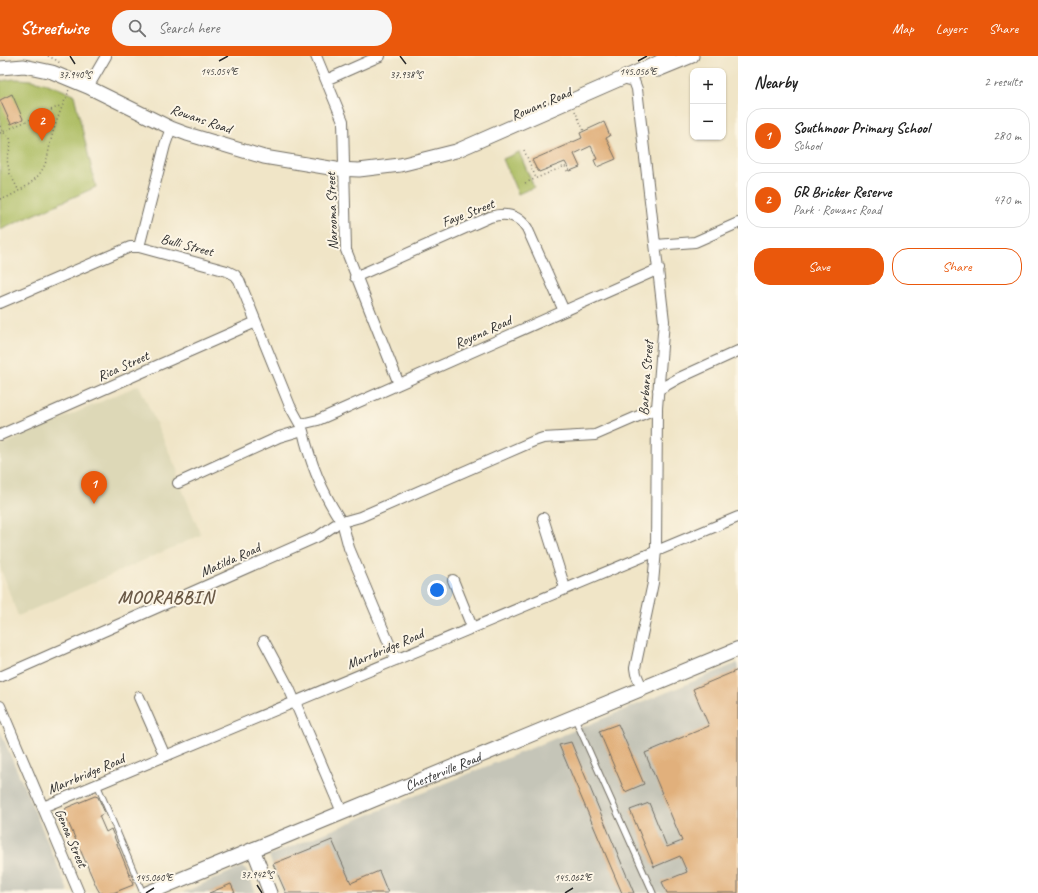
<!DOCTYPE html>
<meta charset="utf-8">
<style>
:root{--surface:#fff;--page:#f6f6f6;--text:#222;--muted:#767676;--line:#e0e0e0;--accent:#ea580c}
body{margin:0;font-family:Caveat,sans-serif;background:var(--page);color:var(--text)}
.controls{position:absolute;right:12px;top:12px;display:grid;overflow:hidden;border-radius:8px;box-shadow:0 1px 3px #0004}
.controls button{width:36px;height:36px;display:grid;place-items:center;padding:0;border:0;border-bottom:1px solid var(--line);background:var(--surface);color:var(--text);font:20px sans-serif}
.you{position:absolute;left:437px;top:534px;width:14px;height:14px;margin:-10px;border:3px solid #fff;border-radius:50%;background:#1a73e8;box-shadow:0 0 0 6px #1a73e833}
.badge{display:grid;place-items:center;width:26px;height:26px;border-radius:50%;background:var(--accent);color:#fff;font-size:13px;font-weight:700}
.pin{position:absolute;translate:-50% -33px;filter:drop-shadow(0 1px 2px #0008)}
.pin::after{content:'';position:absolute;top:21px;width:14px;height:12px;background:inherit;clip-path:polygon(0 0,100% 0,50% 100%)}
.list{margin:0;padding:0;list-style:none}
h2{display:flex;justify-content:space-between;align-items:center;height:52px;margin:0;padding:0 16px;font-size:17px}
h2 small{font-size:13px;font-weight:400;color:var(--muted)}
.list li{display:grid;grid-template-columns:26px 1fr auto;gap:12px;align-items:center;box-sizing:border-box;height:56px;margin:0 8px 8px;padding:0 8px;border:1px solid var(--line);border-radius:16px}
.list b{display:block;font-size:15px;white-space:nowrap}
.list p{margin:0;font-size:13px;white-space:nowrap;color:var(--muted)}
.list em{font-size:13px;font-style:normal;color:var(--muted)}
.actions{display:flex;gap:8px;padding:12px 16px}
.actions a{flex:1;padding:9px 0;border:1px solid var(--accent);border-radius:16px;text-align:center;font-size:14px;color:var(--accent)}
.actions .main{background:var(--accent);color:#fff}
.icon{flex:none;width:22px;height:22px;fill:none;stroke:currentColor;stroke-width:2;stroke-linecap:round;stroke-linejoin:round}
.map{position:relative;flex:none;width:738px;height:837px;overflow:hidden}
header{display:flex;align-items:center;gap:24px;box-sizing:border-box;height:56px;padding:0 20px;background:var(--accent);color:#fff}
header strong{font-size:19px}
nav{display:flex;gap:22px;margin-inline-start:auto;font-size:14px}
.search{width:280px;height:36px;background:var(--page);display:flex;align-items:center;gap:10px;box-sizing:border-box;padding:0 14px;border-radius:22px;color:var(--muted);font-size:15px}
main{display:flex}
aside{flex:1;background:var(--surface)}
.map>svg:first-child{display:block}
.built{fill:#ddd8b7}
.industrial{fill:#c5c5b8}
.green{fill:#abbc60;stroke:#6b7446}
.building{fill:#e1b07c}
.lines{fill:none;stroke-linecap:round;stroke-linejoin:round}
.service-casing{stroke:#706c62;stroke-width:7}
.minor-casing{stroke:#706c62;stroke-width:12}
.tertiary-casing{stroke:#706c62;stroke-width:15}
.secondary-casing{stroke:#706c62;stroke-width:16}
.path{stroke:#706c62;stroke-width:1.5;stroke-dasharray:1 3;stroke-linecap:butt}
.service{stroke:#fff;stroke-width:5}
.minor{stroke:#fff;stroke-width:10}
.tertiary{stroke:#fff;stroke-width:13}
.secondary{stroke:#fff;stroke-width:14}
.ticks{fill:none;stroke:#2b2b2b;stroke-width:1.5}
.labels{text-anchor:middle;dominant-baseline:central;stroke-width:4;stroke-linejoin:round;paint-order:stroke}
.street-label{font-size:14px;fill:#2b2b2b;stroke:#fcf5e5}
.district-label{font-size:18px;font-weight:bold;letter-spacing:1px;fill:#6b5a47;stroke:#fcf5e5}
.ticks-label{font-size:10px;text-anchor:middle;fill:#2b2b2b;stroke:#fcf5e5;stroke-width:4;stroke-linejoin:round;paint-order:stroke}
</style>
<header>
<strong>Streetwise</strong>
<div class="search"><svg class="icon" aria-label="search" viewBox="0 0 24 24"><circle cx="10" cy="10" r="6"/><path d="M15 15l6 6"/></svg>Search here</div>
<nav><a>Map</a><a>Layers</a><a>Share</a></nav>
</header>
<main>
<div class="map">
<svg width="738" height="837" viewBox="0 0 738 837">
<rect width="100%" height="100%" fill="#fcf5e5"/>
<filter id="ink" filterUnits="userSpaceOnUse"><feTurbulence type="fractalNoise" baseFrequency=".025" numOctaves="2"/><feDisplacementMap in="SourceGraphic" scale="8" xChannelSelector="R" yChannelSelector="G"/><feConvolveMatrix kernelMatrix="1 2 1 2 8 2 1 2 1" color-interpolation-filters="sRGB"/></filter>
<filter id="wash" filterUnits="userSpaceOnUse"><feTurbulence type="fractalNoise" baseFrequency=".012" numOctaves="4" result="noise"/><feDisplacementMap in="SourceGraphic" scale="16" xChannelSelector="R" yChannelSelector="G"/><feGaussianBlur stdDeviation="0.9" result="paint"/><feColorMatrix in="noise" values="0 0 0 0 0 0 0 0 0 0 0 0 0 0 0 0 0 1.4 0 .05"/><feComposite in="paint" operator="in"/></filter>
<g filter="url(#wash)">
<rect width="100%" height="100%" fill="#f0e5c7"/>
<path class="built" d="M139,329L178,416L176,418L201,479L18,560L0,511V390Z"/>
<path class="industrial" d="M738,607V837H284L269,800Z
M0,675L38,763L69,837H0Z
M242,811L246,813L256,837H182Z"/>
<path class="green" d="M14,23C39,23 51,29 74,39L96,131L0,174V25Z
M519,96L534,131L518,138L503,103Z"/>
<g id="blocks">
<path class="building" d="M12,38L23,63L11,68L0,44Z
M604,66L610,80L606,82L616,103L597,111L594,104L597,103L591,90L574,98L580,111L570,115L565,106L539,116L538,114H537L532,104L582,82L580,77Z
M738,614V837H667L662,826L687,816L680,800L654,811L630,754L649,747L667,791L682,785L645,697L709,670L693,633Z
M618,668L644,728L625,736L599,675Z
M571,686L634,837H622L559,689Z
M95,740L98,741L105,757L99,760L106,776L111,773L132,825L133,829L113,837H100L97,832L64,757L66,752Z
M332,784L351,827L379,815L388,837H286L273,808Z
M231,828L235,837H209Z"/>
</g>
</g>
<g filter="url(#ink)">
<use href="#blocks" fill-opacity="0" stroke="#706c62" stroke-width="1"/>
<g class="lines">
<defs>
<path id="service" d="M575,663L653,837
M97,728L143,837"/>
<path id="minor" d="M316,0L343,65L346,194L399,328
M622,22L634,25L637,33L664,265L657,352L656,494L653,527L635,612L636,618L642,632
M326,24L380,0
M88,31L106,0
M656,189L695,186L738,167
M139,191L165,89L171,72
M355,221L490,161C506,156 518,159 527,172L564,255
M0,247L130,191H139L227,215L235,219L239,224L290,350L300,368
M658,334L679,322L738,295
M301,368L318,364L659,213
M303,375C310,406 323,438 341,465
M0,379L256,266
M178,427L279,381L296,376
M543,462L565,532
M342,466L360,461L534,385L543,382L595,379L657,352
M344,473L349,492L396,604
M453,524L472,571
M264,585L289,632L342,756
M0,621L319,480L335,469
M139,641L165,700
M0,650L79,837
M43,751L738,461"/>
<path id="tertiary" d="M0,12L24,10L52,16L88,31L171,72L187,78L264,101L336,113L359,114L400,109L456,95L657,7L669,0
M658,14L692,0
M253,793L270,837"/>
<g id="secondary">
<path id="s1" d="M148,837L738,593"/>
</g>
</defs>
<use href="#service" class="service-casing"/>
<use href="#minor" class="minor-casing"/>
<use href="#tertiary" class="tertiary-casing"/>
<use href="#secondary" class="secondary-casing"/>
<path class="path" d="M48,0L56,4L60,7
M575,55L584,75
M0,70L3,76L10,82L11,88L7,104L10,118L19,135
M0,77L62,49
M524,94L536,122
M525,127L565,110L568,117
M0,143C8,142 15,137 22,133C52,114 45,99 55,70C59,58 64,46 69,35L68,34"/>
<use href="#service" class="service"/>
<use href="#minor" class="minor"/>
<use href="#tertiary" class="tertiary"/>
<use href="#secondary" class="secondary"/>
</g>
</g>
<path class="ticks" d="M70,0L75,8M400,0L406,8M219,5L228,0M638,5L647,0M257,829L262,837M146,837L154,832M565,837L573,832"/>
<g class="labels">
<g class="street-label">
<text transform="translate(541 48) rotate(-23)">Rowans Road</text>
<text transform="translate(201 63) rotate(19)">Rowans Road</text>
<text transform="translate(332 155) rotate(-92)">Narooma Street</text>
<text transform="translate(468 157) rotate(-21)">Faye Street</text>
<text transform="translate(187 189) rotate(15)">Bulli Street</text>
<text transform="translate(483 276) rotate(-24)">Royena Road</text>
<text transform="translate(123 310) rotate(-24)">Rica Street</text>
<text transform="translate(646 322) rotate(-86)">Barbara Street</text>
<text transform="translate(230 504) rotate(-24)">Matilda Road</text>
<text transform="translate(385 593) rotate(-23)">Marrbridge Road</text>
<text stroke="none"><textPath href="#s1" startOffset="319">Chesterville Road</textPath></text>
<text transform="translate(86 718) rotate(-23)">Marrbridge Road</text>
<text transform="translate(71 782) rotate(67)">Genoa Street</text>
</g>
<g class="district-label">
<text x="166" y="541">MOORABBIN</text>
</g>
</g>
<g class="ticks-label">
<text x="219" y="19">145.054°E</text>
<text x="638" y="19">145.056°E</text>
<text x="75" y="22">37.940°S</text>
<text x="406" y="22">37.938°S</text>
<text x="257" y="822">37.942°S</text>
<text x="154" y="825">145.060°E</text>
<text x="573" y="825">145.062°E</text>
</g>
</svg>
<div class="controls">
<button>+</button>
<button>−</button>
</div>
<div class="you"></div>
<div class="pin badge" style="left:94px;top:448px">1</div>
<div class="pin badge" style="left:42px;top:85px">2</div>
</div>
<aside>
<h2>Nearby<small>2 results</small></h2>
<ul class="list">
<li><span class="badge">1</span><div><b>Southmoor Primary School</b><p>School</p></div><em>280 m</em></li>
<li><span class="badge">2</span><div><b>GR Bricker Reserve</b><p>Park · Rowans Road</p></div><em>470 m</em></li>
</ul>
<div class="actions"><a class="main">Save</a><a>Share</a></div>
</aside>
</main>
